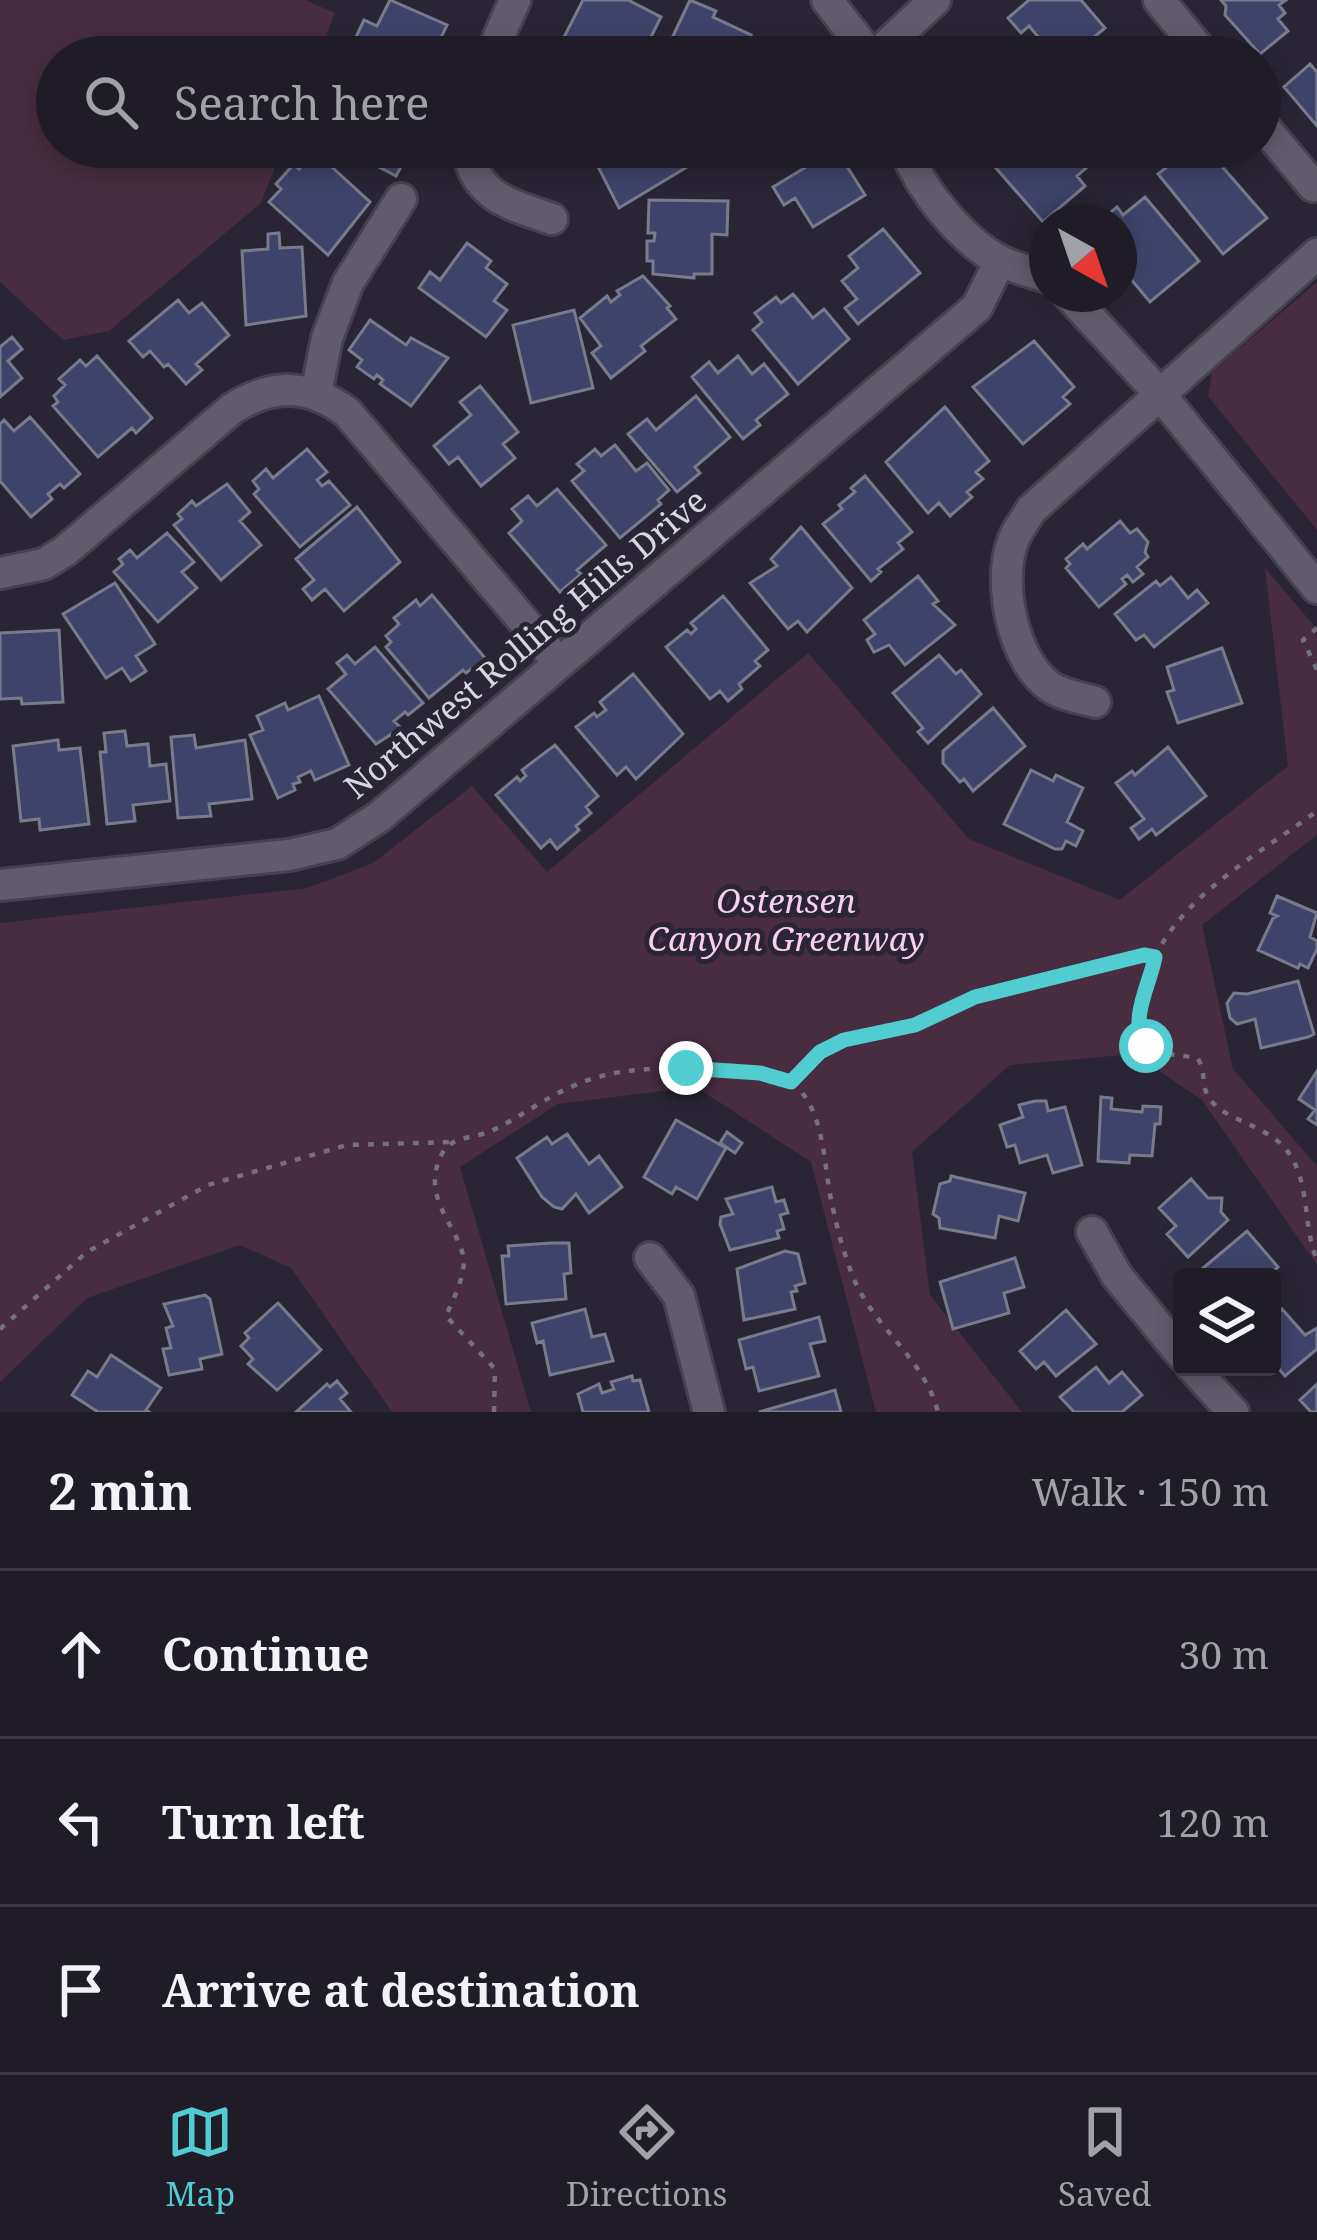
<!DOCTYPE html>
<meta charset="utf-8">
<style>
:root{--surface:#201c27;--page:#28252f;--text:#f1f3f6;--muted:#a2a1a7;--line:#3d3a44;--accent:#51ccd1}
body{margin:0;font-family:"Noto Serif",serif;background:var(--page);color:var(--text)}
.controls{position:absolute;right:36px;bottom:36px;display:grid;overflow:hidden;border-radius:12px;box-shadow:0 6px 18px #0003}
.controls button{width:108px;height:108px;display:grid;place-items:center;padding:0;border:0;border-bottom:3px solid var(--line);background:var(--surface);color:var(--text);font:60px sans-serif}
.compass{position:absolute;left:1029px;top:204px;width:108px;height:108px;border-radius:50%;background:var(--surface);box-shadow:0 6px 18px #0003;rotate:140deg}
.stop{position:absolute;width:36px;height:36px;margin:-27px;border:9px solid #51ccd1;border-radius:50%;background:#fff}
.stop.end{background:#51ccd1;border-color:#fff;box-shadow:0 3px 12px #0008}
.list{margin:0;padding:0;list-style:none}
h2{display:flex;justify-content:space-between;align-items:center;height:156px;margin:0;padding:0 48px;font-size:51px}
h2 small{font-size:39px;font-weight:400;color:var(--muted)}
.list li{display:grid;grid-template-columns:78px 1fr auto;gap:36px;align-items:center;box-sizing:border-box;height:168px;padding:0 48px;border-top:3px solid var(--line)}
.list b{display:block;font-size:45px;white-space:nowrap}
.list em{font-size:39px;font-style:normal;color:var(--muted)}
.icon{flex:none;width:66px;height:66px;fill:none;stroke:currentColor;stroke-width:2;stroke-linecap:round;stroke-linejoin:round}
.map{position:relative;flex:none;width:1317px;height:1412px;overflow:hidden}
.search{position:absolute;background:var(--surface);box-shadow:0 6px 18px #0003;left:36px;right:36px;top:36px;height:132px;display:flex;align-items:center;gap:30px;box-sizing:border-box;padding:0 42px;border-radius:66px;color:var(--muted);font-size:45px}
.sheet{height:660px;background:var(--surface)}
nav{display:flex;justify-content:space-around;align-items:center;box-sizing:border-box;height:168px;border-top:3px solid var(--line);background:var(--surface);font-size:33px;color:var(--muted)}
nav a{display:grid;justify-items:center;gap:6px}
nav .on{color:var(--accent)}
.map>svg:first-child{display:block}
.green{fill:#472d3f}
.building{fill:#3f4369;stroke:#787b8c;stroke-width:3}
.lines{fill:none;stroke-linecap:round;stroke-linejoin:round}
.minor-casing{stroke:#45424e;stroke-width:36}
.path{stroke:#74707d;stroke-width:4.5;stroke-dasharray:6 9;stroke-linecap:butt}
.minor{stroke:#615c6c;stroke-width:30}
.route{stroke:#51ccd1;stroke-width:15}
.labels{text-anchor:middle;dominant-baseline:central;stroke-width:10;stroke-linejoin:round;paint-order:stroke}
.street-label{font-size:33px;fill:#d8d6df;stroke:#2a2534}
.park-label{font-size:33px;font-style:italic;fill:#f8d0eb;stroke:#2a2534}
</style>
<div class="map">
<svg width="1317" height="1412" viewBox="0 0 1317 1412">
<rect width="100%" height="100%" fill="#2a2534"/>
<path class="green" d="M0,0H305L335,13L318,57H57V147H283L261,203L109,331L63,340L0,282Z
M1317,282V530L1208,396L1212,372Z
M1265,568L1317,629V835L1202,925L1233,1069L1317,1166V1265L1202,1100L1134,1054L1010,1065L912,1152L930,1295L1022,1412H876L811,1162L696,1087L558,1104L460,1167L531,1412H392L291,1268L240,1245L87,1298L0,1382V923L307,888L373,863L472,786L547,872L808,653L969,839L1120,900L1288,766Z"/>
<path class="building" d="M390,0L447,25L432,57H359L349,52L364,20L377,26Z
M583,0H628L661,17L641,57L576,55L579,49L562,41Z
M690,0L716,11L713,17L751,35L741,57H663Z
M1029,0H1081L1105,28L1070,57H1055L1029,26L1021,33L1008,18Z
M1221,0H1286L1279,5L1285,13L1278,19L1288,31L1260,54L1225,15L1226,6Z
M984,42L996,57H966Z
M1310,64L1317,72V126L1284,87Z
M341,147H410L411,148L396,176Z
M588,147H653L658,155L676,147L687,167L619,208Z
M1002,147H1068L1086,168L1077,176L1085,186L1043,222L988,159Z
M1180,147H1205L1267,218L1223,254L1158,174L1177,159L1172,154Z
M836,149L865,195L813,227L795,198L784,205L773,187Z
M309,158L315,165L322,158L370,202L328,255L269,202L281,189L276,184L294,164L299,169Z
M1145,197L1199,261L1150,302L1119,265V222H1099L1117,207L1123,215Z
M649,200L728,201L727,235L712,234V274H694V278L653,274V261H647V241H654L655,233H648Z
M883,229L920,273L858,324L845,308L857,299L842,281L858,268L849,256Z
M279,233L280,248L302,247L306,316L246,325L242,251L268,249V234Z
M467,243L491,261L486,268L507,284L494,301L507,310L486,337L419,288L430,272L440,280Z
M643,276L670,306L667,308L676,319L641,346L645,351L611,378L592,353L601,346L580,318L607,296L611,302L620,295L617,291Z
M793,294L813,318L824,309L849,339L798,384L753,330L762,322L755,313L776,297L781,303Z
M178,300L189,313L202,303L229,335L196,364L202,370L186,384L168,364L164,367L150,351L143,357L129,341Z
M574,310L593,388L531,403L513,325Z
M370,320L406,345L411,338L448,358L411,406L380,384L383,380L377,375L374,379L357,367L362,360L349,350Z
M12,337L22,349L8,361L22,378L0,397V347Z
M1034,341L1074,387L1063,397L1070,404L1023,444L973,387Z
M97,356L152,418L136,433L132,428L98,457L53,406L58,402L54,396L65,385L59,379L80,360L86,366Z
M738,356L752,374L764,364L788,394L756,420L760,425L743,439L692,377L709,362L718,373Z
M480,386L518,432L503,444L515,458L481,486L458,457L449,464L434,446L471,415L460,402Z
M696,396L730,437L695,467L700,473L677,492L628,434L647,419L656,430Z
M945,407L989,461L976,472L983,479L967,492L972,497L950,516L939,503L928,513L886,462Z
M30,417L80,474L64,488L60,484L48,494L52,499L31,517L0,481V424L4,420L14,431Z
M615,445L636,471L647,463L669,490L658,500L661,504L620,538L572,481L584,471L577,464L595,449L601,456Z
M307,449L327,472L317,480L322,486L329,481L350,505L300,547L254,494L259,489L253,481L266,469L273,478Z
M865,476L912,532L898,543L903,549L878,569L881,572L871,581L823,524L842,509L839,505L855,492L851,488Z
M227,484L250,512L240,521L261,545L221,580L174,525L182,519L178,514L192,501L196,506Z
M557,489L606,545L577,570L581,574L560,592L509,533L522,521L512,509L528,496L537,506Z
M357,507L400,562L344,611L325,589L312,600L303,589L314,580L296,559Z
M1120,521L1130,533L1137,529L1148,542L1145,552L1148,557L1137,567L1143,574L1133,582L1127,575L1122,579L1126,584L1099,607L1066,568L1070,564L1066,559L1083,544L1087,549Z
M801,527L852,588L807,632L798,621L788,629L750,583L777,566L771,559Z
M167,533L194,562L182,572L197,588L158,622L114,572L123,564L119,559L130,550L137,558Z
M918,576L938,601L933,604L955,625L905,665L889,645L874,652L867,640L875,634L864,620Z
M1171,577L1188,598L1197,590L1208,603L1154,647L1144,635L1136,640L1115,614L1156,581L1160,586Z
M115,583L155,644L136,656L146,671L131,681L122,668L106,678L63,614Z
M432,595L485,658L466,673L463,670L429,698L386,647L391,642L386,636L399,624L394,618L416,600L420,606Z
M723,596L768,650L755,661L760,666L739,684L742,689L728,701L720,691L710,699L666,647L687,630L691,634L696,629L691,623Z
M59,630L63,702L22,704L21,698L0,699V633Z
M375,647L423,703L408,715L405,712L394,721L401,728L376,744L328,689L346,674L337,663L347,655L355,664Z
M1222,648L1242,703L1178,723L1167,692L1174,690L1167,667Z
M939,655L956,674L961,670L981,694L928,743L918,732L923,728L893,693Z
M633,674L683,734L636,779L626,767L617,775L576,727L594,713L597,717L606,710L600,702Z
M319,696L349,765L315,780L311,771L298,777L300,782L293,784L295,790L278,798L250,735L263,730L257,716L285,703L288,710Z
M993,708L1025,746L973,791L964,779L960,782L943,763V751Z
M125,731L127,746L148,744L150,766L166,764L170,801L133,805L135,821L107,824L100,752H106L104,733Z
M194,735L196,748L245,740L252,799L209,804L211,816L178,818L171,737Z
M58,740L59,750L80,748L89,824L40,830L39,819L21,821L13,746Z
M555,745L598,796L586,807L591,813L576,826L579,830L557,849L550,840L541,848L496,795L517,777L520,781L526,776L522,770Z
M1168,747L1206,796L1156,835L1152,829L1139,839L1131,828L1144,819L1116,783L1132,771L1135,775Z
M1031,770L1053,781L1056,775L1083,788L1067,822L1083,831L1076,846L1066,841L1062,849H1055L1004,824Z
M1277,896L1317,913L1310,937L1317,941V949L1308,968L1300,964L1298,968L1258,950L1273,918L1277,916L1270,913Z
M1298,981L1314,1034L1308,1037L1261,1048L1255,1019L1237,1024L1230,1018L1227,1003L1234,993L1247,994Z
M1317,1071V1125L1308,1119L1315,1110L1299,1099Z
M1101,1097L1112,1098L1111,1109L1142,1112L1143,1106L1161,1107L1160,1124H1155L1152,1156L1130,1155L1129,1163L1098,1161Z
M1035,1101H1046L1048,1111L1065,1107L1082,1165L1053,1173L1047,1155L1020,1163L1015,1145L1007,1147L1000,1125L1023,1117L1019,1105Z
M676,1120L726,1148L697,1199L676,1187L672,1194L644,1177Z
M727,1132L742,1143L735,1153L720,1143Z
M567,1134L589,1164L599,1156L622,1187L589,1213L576,1194L562,1209L554,1207L542,1197L517,1158L547,1137L552,1144Z
M951,1176L1025,1193L1018,1221L999,1216L995,1238L940,1228L939,1218L933,1214L940,1184L950,1181Z
M1191,1179L1208,1198H1222L1221,1212L1228,1220L1188,1257L1167,1234L1176,1226L1159,1208Z
M772,1187L776,1202L784,1200L788,1213L780,1215L784,1229L777,1231L779,1238L730,1250L720,1224L721,1217L733,1214L726,1199Z
M1247,1231L1278,1267L1266,1277H1209L1202,1269Z
M551,1243H569L571,1273L564,1274L566,1299L506,1304L502,1256H509L508,1246Z
M785,1251L798,1254L805,1283L795,1286L797,1291L791,1292L795,1309L744,1320L737,1269Z
M1015,1258L1024,1287L1004,1293L1009,1313L953,1329L940,1282Z
M205,1295L210,1299L222,1354L200,1359L202,1369L169,1375L163,1349L171,1348L166,1328L173,1326L164,1304Z
M278,1303L321,1350L277,1390L248,1364L253,1359L241,1346L249,1338L245,1333Z
M585,1309L592,1337L605,1334L613,1361L550,1375L543,1341L537,1343L532,1323Z
M1282,1309L1305,1335L1317,1328V1349L1285,1376L1272,1361V1318Z
M1066,1310L1096,1344L1056,1376L1044,1362L1036,1369L1020,1351Z
M819,1317L825,1341L810,1344L819,1376L759,1391L753,1367L746,1369L739,1340Z
M111,1355L161,1388L146,1410L149,1412H98L72,1395L88,1371L97,1377Z
M1096,1367L1109,1383L1122,1372L1142,1395L1122,1412H1074L1060,1397Z
M632,1376L633,1381L640,1380L649,1412H583L578,1394L599,1384L602,1393L614,1389L611,1382Z
M337,1381L347,1393L340,1399L351,1412H296L327,1384L330,1387Z
M1317,1384V1412H1311L1300,1400Z
M835,1390L841,1412H759Z"/>
<g class="lines">
<defs>
<path id="minor" d="M827,0L871,57
M1159,0L1206,57
M490,57L515,0
M874,57L935,0
M1260,122L1313,186
M467,147C475,198 510,204 552,219
M904,147C921,190 960,240 1002,262C1016,268 1032,272 1047,277
M1068,294L1159,393L1317,588
M316,394L327,338L348,283L401,199
M0,573L44,564L65,551L233,408C274,383 308,384 347,412L559,663
M1095,702C1082,698 1061,695 1049,686C1013,660 998,584 1012,544C1015,532 1025,521 1031,510L1317,254
M0,885L289,855L337,844L379,817L977,307L1000,261
M1092,1232L1117,1276L1182,1355
M650,1258L679,1296L709,1412
M1192,1367L1233,1412"/>
</defs>
<use href="#minor" class="minor-casing"/>
<path class="path" d="M1317,628L1303,640L1317,670
M1155,957C1186,892 1261,853 1317,811
M791,1082L820,1052L844,1040L915,1025L975,996L1145,955L1155,957C1151,980 1122,1033 1150,1048C1164,1056 1183,1054 1198,1059C1206,1071 1201,1084 1208,1096C1223,1123 1272,1123 1292,1158C1310,1189 1303,1227 1317,1260
M0,1329L87,1252L208,1185L347,1145L452,1142
M494,1412L495,1369L446,1316C453,1299 467,1274 463,1255C455,1222 419,1195 443,1152C452,1136 476,1138 491,1131C519,1118 543,1099 571,1087C623,1063 677,1068 733,1072C752,1073 779,1071 794,1084C826,1113 823,1165 832,1204C837,1227 843,1251 852,1274C871,1326 924,1357 938,1412"/>
<use href="#minor" class="minor"/>
</g>
<g class="lines">
<path class="route" d="M686,1068L760,1073L791,1082L820,1052L844,1040L915,1025L975,997L1144,955L1155,957C1150,985 1128,1020 1146,1046"/>
</g>
<g class="labels">
<g class="street-label">
<text transform="translate(525 643) rotate(-40)">Northwest Rolling Hills Drive</text>
</g>
<g class="park-label">
<text x="786" y="900">Ostensen<tspan x="786" dy="38">Canyon Greenway</tspan></text>
</g>
</g>
</svg>
<div class="controls">
<button><svg class="icon" aria-label="layers" viewBox="0 0 24 24"><path d="M12 4l9 5-9 5-9-5zM3 14l9 5 9-5"/></svg></button>
</div>
<svg class="compass" viewBox="-18 -18 36 36"><path d="M0-13l5 13h-10z" fill="#e53935"/><path d="M0 13l5-13h-10z" fill="#a2a1a7"/></svg>
<div class="stop" style="left:1146px;top:1046px"></div>
<div class="stop end" style="left:686px;top:1068px"></div>
<div class="search"><svg class="icon" aria-label="search" viewBox="0 0 24 24"><circle cx="10" cy="10" r="6"/><path d="M15 15l6 6"/></svg>Search here</div>
</div>
<section class="sheet">
<h2>2 min<small>Walk · 150 m</small></h2>
<ul class="list">
<li><svg class="icon" aria-label="ahead" viewBox="0 0 24 24"><path d="M12 20V5M6 11l6-6 6 6"/></svg><div><b>Continue</b></div><em>30 m</em></li>
<li><svg class="icon" aria-label="left" viewBox="0 0 24 24"><path d="M17 20v-9H6M10 6l-5 5 5 5"/></svg><div><b>Turn left</b></div><em>120 m</em></li>
<li><svg class="icon" aria-label="arrive" viewBox="0 0 24 24"><path d="M6 21V4h12l-3 4 3 4H6"/></svg><div><b>Arrive at destination</b></div></li>
</ul>
</section>
<nav>
<a class="on"><svg class="icon" aria-label="map" viewBox="0 0 24 24"><path d="M3 6l6-2 6 2 6-2v14l-6 2-6-2-6 2zM9 4v14M15 6v14"/></svg>Map</a>
<a><svg class="icon" aria-label="directions" viewBox="0 0 24 24"><path d="M12 3l9 9-9 9-9-9zM9 14v-3h6M13 9l2 2-2 2"/></svg>Directions</a>
<a><svg class="icon" aria-label="saved" viewBox="0 0 24 24"><path d="M7 4h10v16l-5-4-5 4z"/></svg>Saved</a>
</nav>
